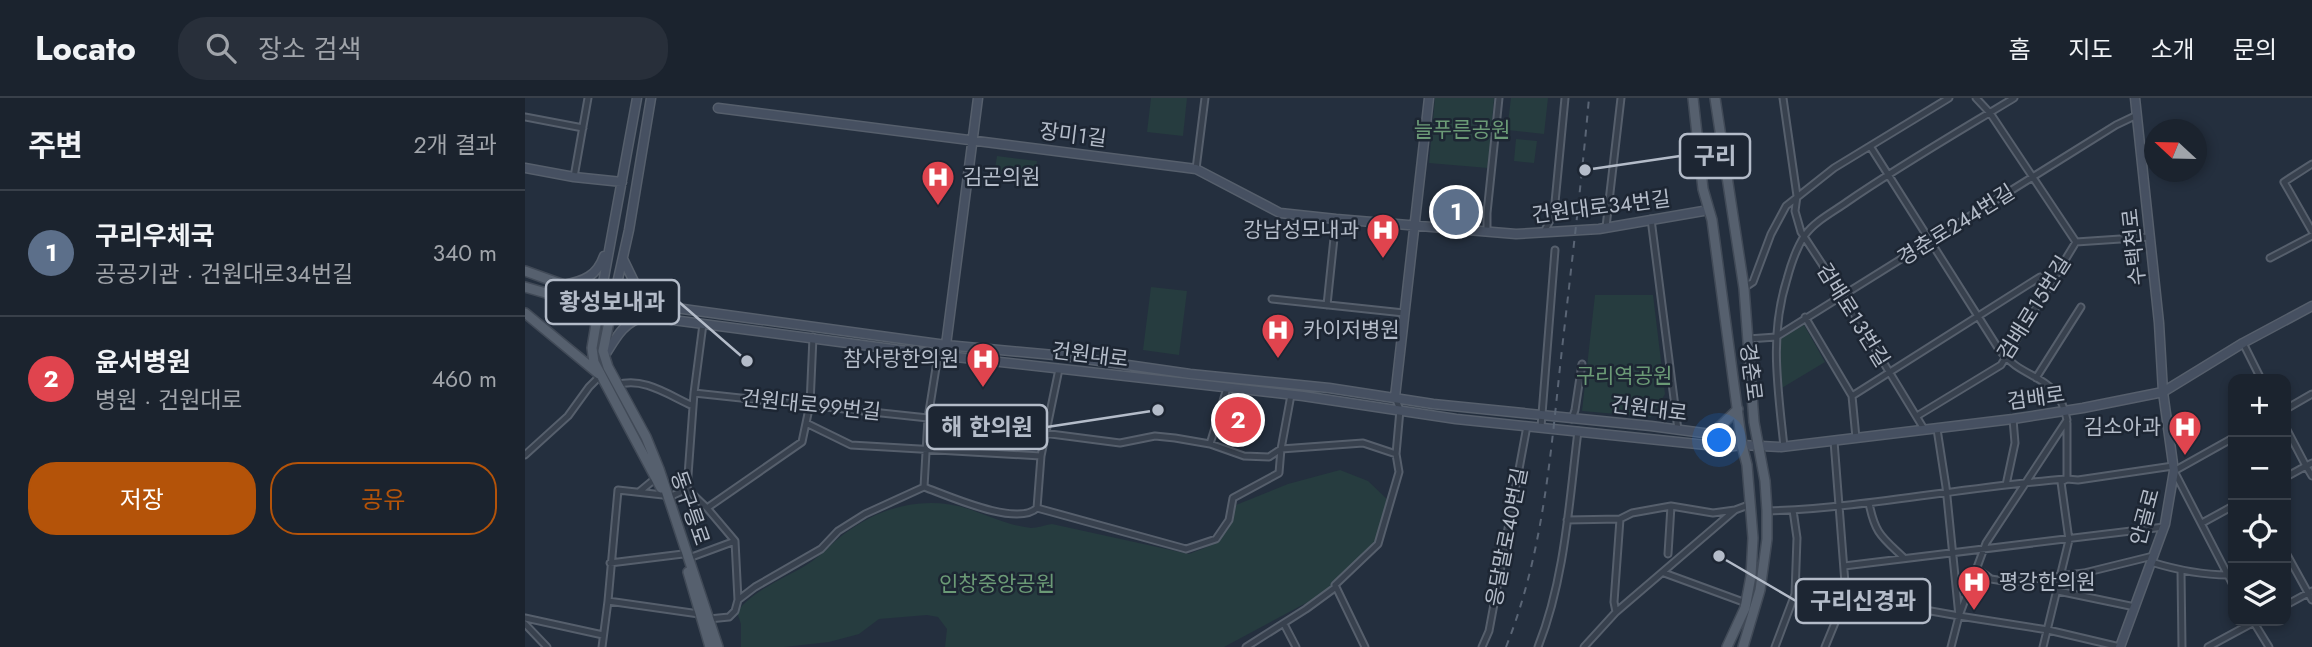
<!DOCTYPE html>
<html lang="ko">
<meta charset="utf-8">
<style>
:root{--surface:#1b232e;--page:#282f3a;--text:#f1f3f6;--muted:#a0a4aa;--line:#39404a;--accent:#b45309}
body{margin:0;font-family:Jost,"Noto Sans KR",sans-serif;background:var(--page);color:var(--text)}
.controls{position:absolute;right:21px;bottom:21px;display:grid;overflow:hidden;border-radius:14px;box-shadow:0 4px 10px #0003}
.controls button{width:63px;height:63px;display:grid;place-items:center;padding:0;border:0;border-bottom:2px solid var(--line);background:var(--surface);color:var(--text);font:35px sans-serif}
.compass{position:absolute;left:1619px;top:21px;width:63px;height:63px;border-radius:50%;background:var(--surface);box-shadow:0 4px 10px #0003;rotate:292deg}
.you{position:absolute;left:1195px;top:343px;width:24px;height:24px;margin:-18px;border:5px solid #fff;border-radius:50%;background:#1a73e8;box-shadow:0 0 0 10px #1a73e833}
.badge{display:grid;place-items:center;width:46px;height:46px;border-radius:50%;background:var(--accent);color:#fff;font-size:23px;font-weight:700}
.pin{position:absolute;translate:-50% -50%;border:4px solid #fff;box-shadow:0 2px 7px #0006}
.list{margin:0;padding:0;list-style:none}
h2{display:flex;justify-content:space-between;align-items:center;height:91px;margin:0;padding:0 28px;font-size:30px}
h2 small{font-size:23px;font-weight:400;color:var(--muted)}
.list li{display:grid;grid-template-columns:46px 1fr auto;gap:21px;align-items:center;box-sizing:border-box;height:126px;padding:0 28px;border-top:2px solid var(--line)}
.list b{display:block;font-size:26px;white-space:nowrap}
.list p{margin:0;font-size:23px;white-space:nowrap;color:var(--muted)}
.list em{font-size:23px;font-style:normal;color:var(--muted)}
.actions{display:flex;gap:14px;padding:21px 28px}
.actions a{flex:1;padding:16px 0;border:2px solid var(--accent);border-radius:28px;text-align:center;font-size:24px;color:var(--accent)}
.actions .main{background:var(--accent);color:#fff}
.icon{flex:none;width:38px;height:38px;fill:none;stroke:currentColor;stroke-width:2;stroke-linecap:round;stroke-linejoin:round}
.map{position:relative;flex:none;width:1787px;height:549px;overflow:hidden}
header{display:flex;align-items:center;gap:42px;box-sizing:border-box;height:98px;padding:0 35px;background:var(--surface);border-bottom:2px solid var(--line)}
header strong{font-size:33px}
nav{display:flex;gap:38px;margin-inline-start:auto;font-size:24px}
.search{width:490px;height:63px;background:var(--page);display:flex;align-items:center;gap:18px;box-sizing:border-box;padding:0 24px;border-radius:28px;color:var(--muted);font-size:26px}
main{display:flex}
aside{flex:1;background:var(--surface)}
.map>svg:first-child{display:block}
.green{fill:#263c3f}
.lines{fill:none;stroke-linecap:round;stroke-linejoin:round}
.street-casing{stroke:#565f6c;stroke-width:9}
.secondary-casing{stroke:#565f6c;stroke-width:11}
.primary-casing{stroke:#414a57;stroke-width:12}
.street{stroke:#38414e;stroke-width:5}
.secondary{stroke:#465061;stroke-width:8}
.primary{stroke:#56606e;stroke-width:9}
.rail{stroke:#5a6575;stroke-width:2;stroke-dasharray:7 7;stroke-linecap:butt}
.labels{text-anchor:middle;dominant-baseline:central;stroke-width:5;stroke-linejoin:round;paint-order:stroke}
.park-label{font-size:21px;fill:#6b9a76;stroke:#1d2633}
.street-label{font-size:21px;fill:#b4bcc9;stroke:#1d2633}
.poi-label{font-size:21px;fill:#b4bcc9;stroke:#1d2633;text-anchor:start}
.leader{fill:none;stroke:#b4bcc9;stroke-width:2.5}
.callout-dot{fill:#b4bcc9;stroke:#1d2633;stroke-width:2.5}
.callout{fill:#1d2633;stroke:#b4bcc9;stroke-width:2.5}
.callout-label{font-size:23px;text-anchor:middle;font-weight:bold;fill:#b4bcc9}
</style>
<header>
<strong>Locato</strong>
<div class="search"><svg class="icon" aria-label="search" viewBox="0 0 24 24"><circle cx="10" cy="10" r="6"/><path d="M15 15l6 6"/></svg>장소 검색</div>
<nav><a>홈</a><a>지도</a><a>소개</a><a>문의</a></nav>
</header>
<main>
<aside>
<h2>주변<small>2개 결과</small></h2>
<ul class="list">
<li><span class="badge" style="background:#5c6f8a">1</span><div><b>구리우체국</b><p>공공기관 · 건원대로34번길</p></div><em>340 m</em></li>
<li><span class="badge" style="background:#e0444e">2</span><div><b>윤서병원</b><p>병원 · 건원대로</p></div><em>460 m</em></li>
</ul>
<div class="actions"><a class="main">저장</a><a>공유</a></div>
</aside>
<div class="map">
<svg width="1787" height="549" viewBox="0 0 1787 549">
<rect width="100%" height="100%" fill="#242f3e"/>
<path class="green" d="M626,0H662L658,38L622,34Z
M910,0H969L963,70L904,65Z
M986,0H1023L1019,36L982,32Z
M991,41L1012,43L1009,65L989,63Z
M472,58L512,63L509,82L469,77Z
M626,189L662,193L654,257L618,252Z
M1070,197H1128L1140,296L1126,319L1057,313Z
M1279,227L1300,264L1255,291L1253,242Z
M815,372L843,383L865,404L853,446L811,489L699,549H420L422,531L413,519L402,517L354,521L334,536L304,544L259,549H216V526L212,514C230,490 262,480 286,464C298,456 307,445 319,436C355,409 399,397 444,411C464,418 485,428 506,430C512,430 520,427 527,426L664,456L692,445L711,407L763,386Z"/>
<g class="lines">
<defs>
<path id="street" d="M1258,0L1272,98L1270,113L1276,134L1318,198L1399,331
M1451,0L1465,15L1551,144L1625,139
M0,19L58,30
M1345,48L1475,253C1500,284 1533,275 1542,322L1461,445L1434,518L1426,549
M1787,66L1759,84L1787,133
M671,71L680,0
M49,79L63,0
M1126,121L1153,332
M1081,129L1096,0
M962,134V115L974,0
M1019,134L1029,115L1040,0
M1745,160L1787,138
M1219,190L1228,184L1246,136L1261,108L1309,70L1424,0
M747,201L879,215
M802,207L811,121
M1280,219L1327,298L1331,340
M1223,241L1251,239L1591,27L1612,17
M1718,245L1736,281
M1511,280L1556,209
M92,287C118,278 145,298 168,308
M169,295L178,226
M1327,298L1515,179
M1761,311L1787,296
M1392,318L1476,267L1551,144
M1047,321L1050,312L1057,266
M281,325L326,347L516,358
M1016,329L1030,152
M1761,330L1781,368L1761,379
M1708,340L1649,373L1708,487
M685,346L702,290
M1259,349C1253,290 1244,238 1262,181C1266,166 1272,149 1280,137C1290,123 1308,114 1322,104C1376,67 1433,34 1489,0
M0,357L43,318L64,289L76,277
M1787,365L1781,368L1787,378
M1481,387L1490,345L1488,321
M399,389L403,320L413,257L421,247
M162,391L169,295L403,320L595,345L630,338L650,340L685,346L719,358L744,359L756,351L838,345L871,356
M162,391L182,410L277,344L285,306L288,239
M114,394L131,380
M142,400L162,391
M1344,405C1350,436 1357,439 1379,460
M182,410L210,443L213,502L210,513L204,519L184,521
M512,410L661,451L691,441L704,422L708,400L754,375L756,351L766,297
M1242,413C1343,410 1442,388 1542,381V325
M1042,422L1095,421L1107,415L1146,408L1188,415L1210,412
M1677,425L1708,408
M1761,455L1787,502
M1143,456L1146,408
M164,460L210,443
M1626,464C1652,472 1676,477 1703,477
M85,465L158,456
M1319,468L1639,429
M1452,471L1466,481L1485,484L1559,475L1628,458
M1656,473L1657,549
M1139,475L1221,505
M810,487L840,549
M1533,493L1610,509
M1321,498L1434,518L1421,389L1412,331
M213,502L230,489L296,451L313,433L340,416L399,389C424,398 492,429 512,410L516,358L534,271
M83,503L93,392L138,397
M1761,507L1787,493
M1091,514L1089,504L1095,421
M1434,518L1523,532L1595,549
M0,520L78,537
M1728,523L1744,549
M0,526L22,549
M759,526L771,549
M77,549L83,503L174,516
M721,549L781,511L811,489L810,487L853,446L874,374L871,356L875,312L870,299
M957,549L964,533L1002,328
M1013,549C1040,481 1044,405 1053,333
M1059,549L1091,514L1210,412L1226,406
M1250,549L1270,496L1272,440L1268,412
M1300,549L1321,498L1309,343
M1518,549L1544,442L1536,384L1542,381L1553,382L1648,368
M1683,549L1731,523"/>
<path id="secondary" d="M126,0L104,132L89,199L136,208L421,247L540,258L665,276L804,290L908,306L1126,328L1201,338L1217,347
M193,10L671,71L755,115L811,121L991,136L1074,131L1184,112
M0,70L49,79L97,84
M98,161L112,190L135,207
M39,187C59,183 72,178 79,158
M76,196L112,0
M87,214L413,257L778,298L931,321L1201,349L1217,347L1256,349L1488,321L1558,310L1638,294L1718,245L1787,208
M421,247L453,0
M80,257C90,241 99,223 119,219
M870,299L904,0
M1595,549L1640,426L1649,373L1638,294L1634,225L1610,0"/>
<path id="primary" d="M1168,0L1178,91L1187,122L1217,347L1222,367L1228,440L1226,478L1220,510L1202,549
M1190,0L1219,190L1229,324L1240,383L1242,413V441L1235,492L1218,549
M0,173L39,187L89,199L78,253L83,269L121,339L134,371L193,549
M0,189L87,214
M76,196L67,250L69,264L136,390
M0,215L74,276
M1187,336L1213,311
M163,474L185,549"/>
</defs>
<use href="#street" class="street-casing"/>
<use href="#secondary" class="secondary-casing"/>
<use href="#primary" class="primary-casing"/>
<use href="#street" class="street"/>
<use href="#secondary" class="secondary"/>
<use href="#primary" class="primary"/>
<path class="rail" d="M981,549C1017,459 1025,364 1035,269C1045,179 1056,90 1064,0"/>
</g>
<defs>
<symbol id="hospital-pin" viewBox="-11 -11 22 30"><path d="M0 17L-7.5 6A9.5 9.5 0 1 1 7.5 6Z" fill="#e0444e" stroke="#1d2633"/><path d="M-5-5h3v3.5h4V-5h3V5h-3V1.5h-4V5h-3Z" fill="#fff"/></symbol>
</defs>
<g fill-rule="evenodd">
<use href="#hospital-pin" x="394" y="60" width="38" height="52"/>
<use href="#hospital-pin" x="839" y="113" width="38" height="52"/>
<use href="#hospital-pin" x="734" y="213" width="38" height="52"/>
<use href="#hospital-pin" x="439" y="242" width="38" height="52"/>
<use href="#hospital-pin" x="1641" y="310" width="38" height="52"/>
<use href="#hospital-pin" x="1430" y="465" width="38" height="52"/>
</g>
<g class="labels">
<g class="park-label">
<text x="937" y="32">늘푸른공원</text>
<text x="1099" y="278">구리역공원</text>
<text x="472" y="486">인창중앙공원</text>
</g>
<g class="street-label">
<text transform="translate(548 37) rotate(7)">장미1길</text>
<text transform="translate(1076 109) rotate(-7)">건원대로34번길</text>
<text transform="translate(1431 127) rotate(-32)">경춘로244번길</text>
<text transform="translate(1609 149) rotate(-96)">수택천로</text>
<text transform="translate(1509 210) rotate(-58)">검배로15번길</text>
<text transform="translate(1328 217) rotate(58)">검배로13번길</text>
<text transform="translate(565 257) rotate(7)">건원대로</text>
<text transform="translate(1226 274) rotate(83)">경춘로</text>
<text transform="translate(1511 300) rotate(-8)">검배로</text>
<text transform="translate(286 307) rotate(6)">건원대로99번길</text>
<text transform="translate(1124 311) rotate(7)">건원대로</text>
<text transform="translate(165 410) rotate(71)">동구릉로</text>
<text transform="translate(1620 419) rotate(-75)">안골로</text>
<text transform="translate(982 439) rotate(-79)">응달말로40번길</text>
</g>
<g class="poi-label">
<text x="438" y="79">김곤의원</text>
<text x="834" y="132" text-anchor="end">강남성모내과</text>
<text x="778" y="232">카이저병원</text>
<text x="434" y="261" text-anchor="end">참사랑한의원</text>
<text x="1636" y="329" text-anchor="end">김소아과</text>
<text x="1474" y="484">평강한의원</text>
</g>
</g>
<path class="leader" d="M1060 72L1155 58M222 263L154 204M633 312L522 329M1194 458L1271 503"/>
<g class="callout-dot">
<circle cx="1060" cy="72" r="7"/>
<circle cx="222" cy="263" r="7"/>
<circle cx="633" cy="312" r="7"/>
<circle cx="1194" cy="458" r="7"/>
</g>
<g class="callout">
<rect x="1155" y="36" width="70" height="44" rx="7"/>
<rect x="21" y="182" width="133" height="44" rx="7"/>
<rect x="402" y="307" width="120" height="44" rx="7"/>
<rect x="1271" y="481" width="134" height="44" rx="7"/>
</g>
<g class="callout-label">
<text x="1190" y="66">구리</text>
<text x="87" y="212">황성보내과</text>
<text x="462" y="337">해 한의원</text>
<text x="1338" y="511">구리신경과</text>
</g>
</svg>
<div class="controls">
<button>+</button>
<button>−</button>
<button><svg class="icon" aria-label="locate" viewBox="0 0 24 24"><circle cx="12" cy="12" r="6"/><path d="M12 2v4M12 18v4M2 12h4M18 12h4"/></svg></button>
<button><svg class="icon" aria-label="layers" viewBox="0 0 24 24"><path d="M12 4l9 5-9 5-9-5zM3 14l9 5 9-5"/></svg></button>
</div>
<svg class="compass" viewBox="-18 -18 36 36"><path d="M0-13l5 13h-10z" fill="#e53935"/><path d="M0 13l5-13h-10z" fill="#a0a4aa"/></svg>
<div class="you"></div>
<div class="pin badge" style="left:931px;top:114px;background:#5c6f8a">1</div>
<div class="pin badge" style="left:713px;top:322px;background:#e0444e">2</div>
</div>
</main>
